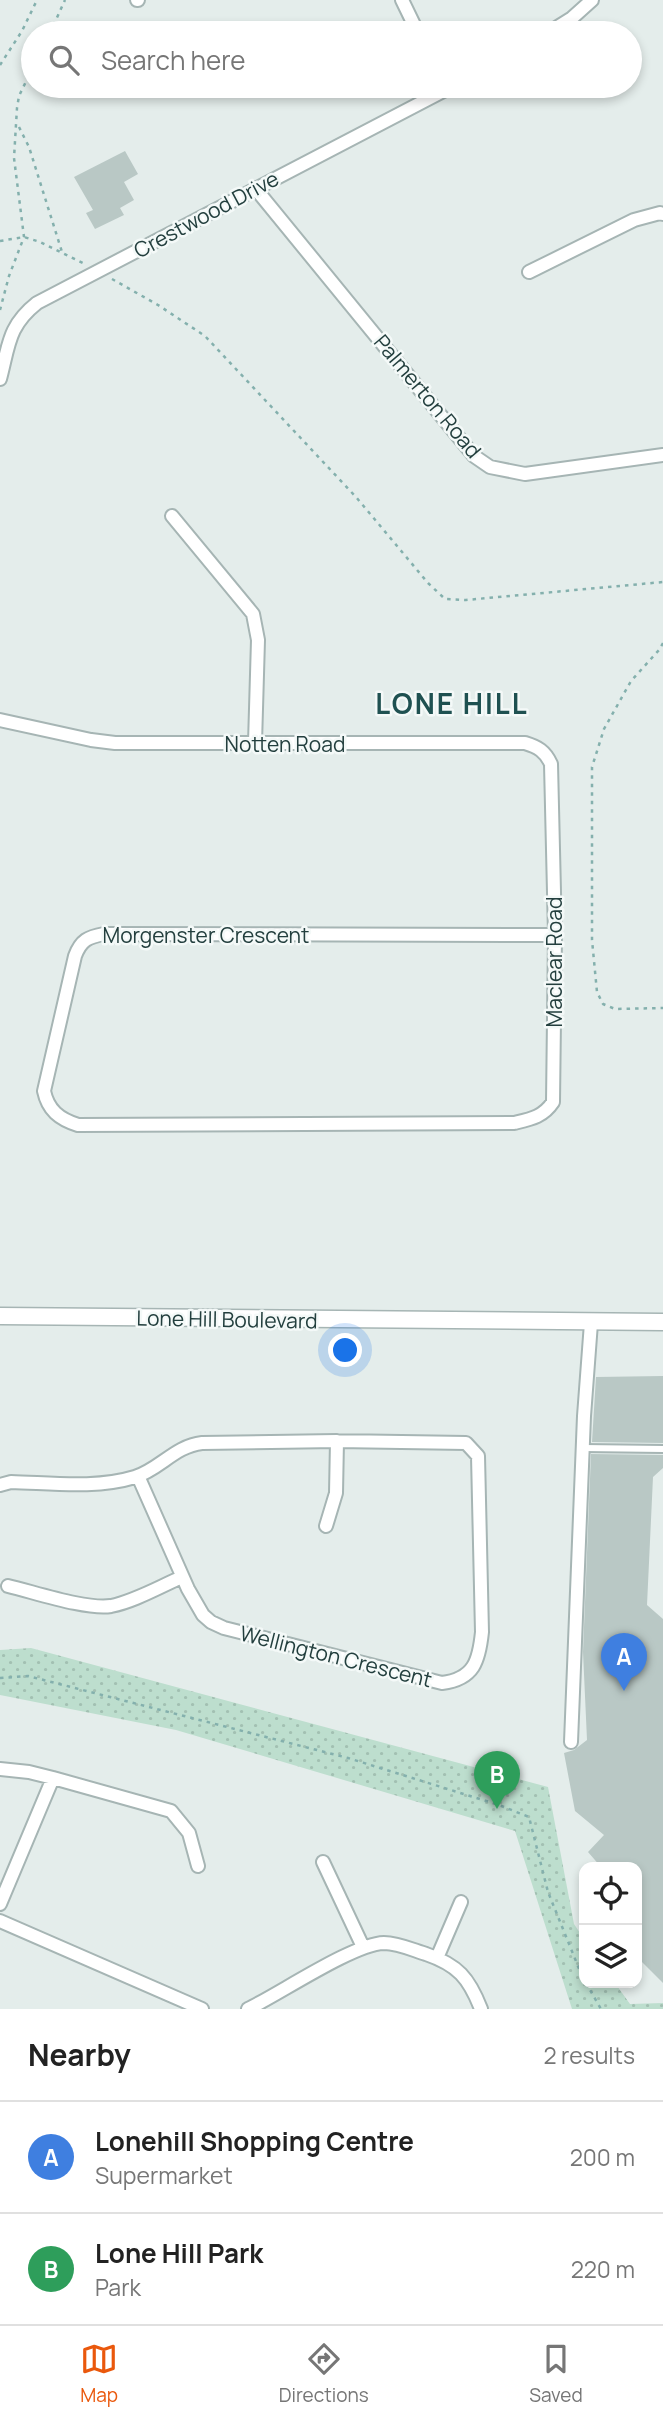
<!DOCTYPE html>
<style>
:root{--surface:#fff;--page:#f2f2f2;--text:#222;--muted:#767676;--line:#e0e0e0;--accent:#ea580c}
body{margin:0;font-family:Manrope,sans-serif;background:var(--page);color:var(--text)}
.controls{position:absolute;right:21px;bottom:21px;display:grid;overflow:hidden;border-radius:14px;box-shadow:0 4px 10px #0003}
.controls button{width:63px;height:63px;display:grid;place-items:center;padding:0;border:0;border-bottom:2px solid var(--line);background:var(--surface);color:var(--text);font:35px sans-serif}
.you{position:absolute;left:346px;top:1351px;width:24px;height:24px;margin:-18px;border:5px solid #fff;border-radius:50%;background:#1a73e8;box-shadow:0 0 0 10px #1a73e833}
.badge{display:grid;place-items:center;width:46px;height:46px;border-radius:50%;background:var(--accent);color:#fff;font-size:23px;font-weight:700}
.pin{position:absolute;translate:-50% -58px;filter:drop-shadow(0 2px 4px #0008)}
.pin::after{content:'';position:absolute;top:37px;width:24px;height:21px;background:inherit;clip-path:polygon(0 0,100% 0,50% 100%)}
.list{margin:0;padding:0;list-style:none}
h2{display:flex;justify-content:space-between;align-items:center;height:91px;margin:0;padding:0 28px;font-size:30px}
h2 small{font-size:23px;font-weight:400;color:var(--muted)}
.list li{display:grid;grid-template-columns:46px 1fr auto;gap:21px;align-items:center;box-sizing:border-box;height:112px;padding:0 28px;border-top:2px solid var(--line)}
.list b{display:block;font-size:26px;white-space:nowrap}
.list p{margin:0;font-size:23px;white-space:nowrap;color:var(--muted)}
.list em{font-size:23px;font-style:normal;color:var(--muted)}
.icon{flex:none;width:38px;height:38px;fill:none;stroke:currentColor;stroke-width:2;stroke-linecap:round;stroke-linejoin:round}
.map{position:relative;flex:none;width:663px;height:2009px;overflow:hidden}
.search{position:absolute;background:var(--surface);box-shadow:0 4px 10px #0003;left:21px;right:21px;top:21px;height:77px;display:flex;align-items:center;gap:18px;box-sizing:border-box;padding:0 24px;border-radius:38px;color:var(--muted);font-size:26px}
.sheet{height:315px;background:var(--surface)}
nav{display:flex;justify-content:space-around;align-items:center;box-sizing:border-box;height:98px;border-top:2px solid var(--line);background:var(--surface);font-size:19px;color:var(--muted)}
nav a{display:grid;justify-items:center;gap:4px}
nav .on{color:var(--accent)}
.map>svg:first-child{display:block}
.grass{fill:url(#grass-dots)}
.building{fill:#b9c8c5}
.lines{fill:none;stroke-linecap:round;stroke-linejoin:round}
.service-casing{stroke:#a6b5b4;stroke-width:10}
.minor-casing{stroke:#a6b5b4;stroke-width:16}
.tertiary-casing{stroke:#a6b5b4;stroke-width:19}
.path{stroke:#84b0ad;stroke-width:2.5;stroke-dasharray:3.5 5;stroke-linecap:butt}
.service{stroke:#fff;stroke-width:6}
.minor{stroke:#fff;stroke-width:12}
.tertiary{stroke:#fff;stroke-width:16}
.labels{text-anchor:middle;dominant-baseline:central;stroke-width:5;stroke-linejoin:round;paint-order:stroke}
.street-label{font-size:21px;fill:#233f3e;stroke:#f4f9f8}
.district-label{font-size:28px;font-weight:bold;letter-spacing:2px;fill:#1f5151;stroke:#f4f9f8}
</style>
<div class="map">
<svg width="663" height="2009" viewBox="0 0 663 2009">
<defs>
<pattern id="grass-dots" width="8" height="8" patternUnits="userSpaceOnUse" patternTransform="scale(1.75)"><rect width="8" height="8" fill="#bddece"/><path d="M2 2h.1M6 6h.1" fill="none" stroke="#a2c0b2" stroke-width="1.8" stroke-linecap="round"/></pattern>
</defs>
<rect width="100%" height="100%" fill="#e4edeb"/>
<path class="grass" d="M31,1648L548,1787L574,1924L584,1939V1983H615L630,2004L663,2003V2009H572L515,1831L176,1730L0,1695V1650Z"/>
<path class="building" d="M125,151L138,174L124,182L134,200L120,208L124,215L95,229L86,213L93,210L74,177Z
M663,1376V1443L592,1442L596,1377Z
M591,1454L663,1455V1468L653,1477L647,1605L663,1619V1983L637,1957V1867H601L588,1852L604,1835L575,1811L564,1753L574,1750L587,1740L583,1652Z"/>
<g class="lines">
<defs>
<path id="service" d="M583,1448L663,1449"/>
<path id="minor" d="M137,0H138
M402,0L418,33
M548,33L572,18L592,0
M255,188L474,456L490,467L525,474L663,455
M529,272L634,220L660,213L663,214
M0,379C9,345 8,326 37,303L453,86
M172,516L253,614L258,640L255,743
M0,720L91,740L115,743H525C538,747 545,751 551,764L555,935L553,1102C543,1117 531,1119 514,1123L78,1125C59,1119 48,1110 44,1091L75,956C81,940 88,937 104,934L555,935
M0,1485L11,1482C51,1483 96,1489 135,1477C160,1469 175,1446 202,1443L337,1441L466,1443L478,1456L482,1632C479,1661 474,1679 442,1683L224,1628L211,1622L203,1615L188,1589L138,1476
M326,1526L336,1493L337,1441
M8,1586C34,1592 87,1610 111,1606C135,1601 159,1587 182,1577
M571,1742L584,1416L591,1323
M0,1769L29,1772L53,1778
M323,1862L363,1947
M0,1904L53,1778L171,1811L189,1833L198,1866
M0,1921L202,2009
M437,1958L461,1902
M248,2009C281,1993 353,1944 384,1943C398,1943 413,1950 426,1954C458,1965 469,1978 481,2009"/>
<path id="tertiary" d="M0,1316L663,1322"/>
</defs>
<use href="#service" class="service-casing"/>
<use href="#minor" class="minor-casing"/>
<use href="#tertiary" class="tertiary-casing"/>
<path class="path" d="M50,33L65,0
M0,65L22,31L37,0
M19,127L29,147L62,252
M0,241L24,237L40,242L85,264
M112,279L158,305L205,336L356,497L428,583L445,599L466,600L663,582
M0,310L9,276L24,237L14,158L17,108L19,96L33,67
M663,643L659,650L631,681L604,729L592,767V940L597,992L603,1004L615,1009L663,1008
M0,1678L28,1676L348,1758L499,1805L529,1817L548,1892L584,1981
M586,1983L601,2009"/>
<use href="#service" class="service"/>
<use href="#minor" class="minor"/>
<use href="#tertiary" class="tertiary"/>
</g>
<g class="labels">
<g class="street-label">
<text transform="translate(206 214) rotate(-28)">Crestwood Drive</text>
<text transform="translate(428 396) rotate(50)">Palmerton Road</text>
<text x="285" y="744">Notten Road</text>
<text x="206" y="935">Morgenster Crescent</text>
<text transform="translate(554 962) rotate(-90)">Maclear Road</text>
<text transform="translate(227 1319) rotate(1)">Lone Hill Boulevard</text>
<text transform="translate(336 1656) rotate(14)">Wellington Crescent</text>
</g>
<g class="district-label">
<text x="452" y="703">LONE HILL</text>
</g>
</g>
</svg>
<div class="controls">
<button><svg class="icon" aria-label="locate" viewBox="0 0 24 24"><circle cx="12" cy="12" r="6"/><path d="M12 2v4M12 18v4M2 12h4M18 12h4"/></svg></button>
<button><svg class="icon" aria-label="layers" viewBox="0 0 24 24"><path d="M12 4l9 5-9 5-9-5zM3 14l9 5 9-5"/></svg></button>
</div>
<div class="you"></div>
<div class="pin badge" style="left:624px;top:1691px;background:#3f7fe0">A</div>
<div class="pin badge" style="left:497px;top:1809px;background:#2e9e5b">B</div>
<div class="search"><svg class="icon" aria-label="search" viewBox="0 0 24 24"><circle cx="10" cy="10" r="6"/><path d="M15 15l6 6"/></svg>Search here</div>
</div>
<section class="sheet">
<h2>Nearby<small>2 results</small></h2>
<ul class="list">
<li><span class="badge" style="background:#3f7fe0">A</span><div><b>Lonehill Shopping Centre</b><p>Supermarket</p></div><em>200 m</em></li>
<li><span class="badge" style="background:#2e9e5b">B</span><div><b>Lone Hill Park</b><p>Park</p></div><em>220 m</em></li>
</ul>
</section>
<nav>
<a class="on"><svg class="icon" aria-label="map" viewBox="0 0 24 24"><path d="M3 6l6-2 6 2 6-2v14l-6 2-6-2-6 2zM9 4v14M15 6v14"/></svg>Map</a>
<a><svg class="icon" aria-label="directions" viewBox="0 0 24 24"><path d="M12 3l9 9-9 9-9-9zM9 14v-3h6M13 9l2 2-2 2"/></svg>Directions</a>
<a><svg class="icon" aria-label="saved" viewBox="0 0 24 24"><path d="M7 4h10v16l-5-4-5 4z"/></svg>Saved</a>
</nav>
